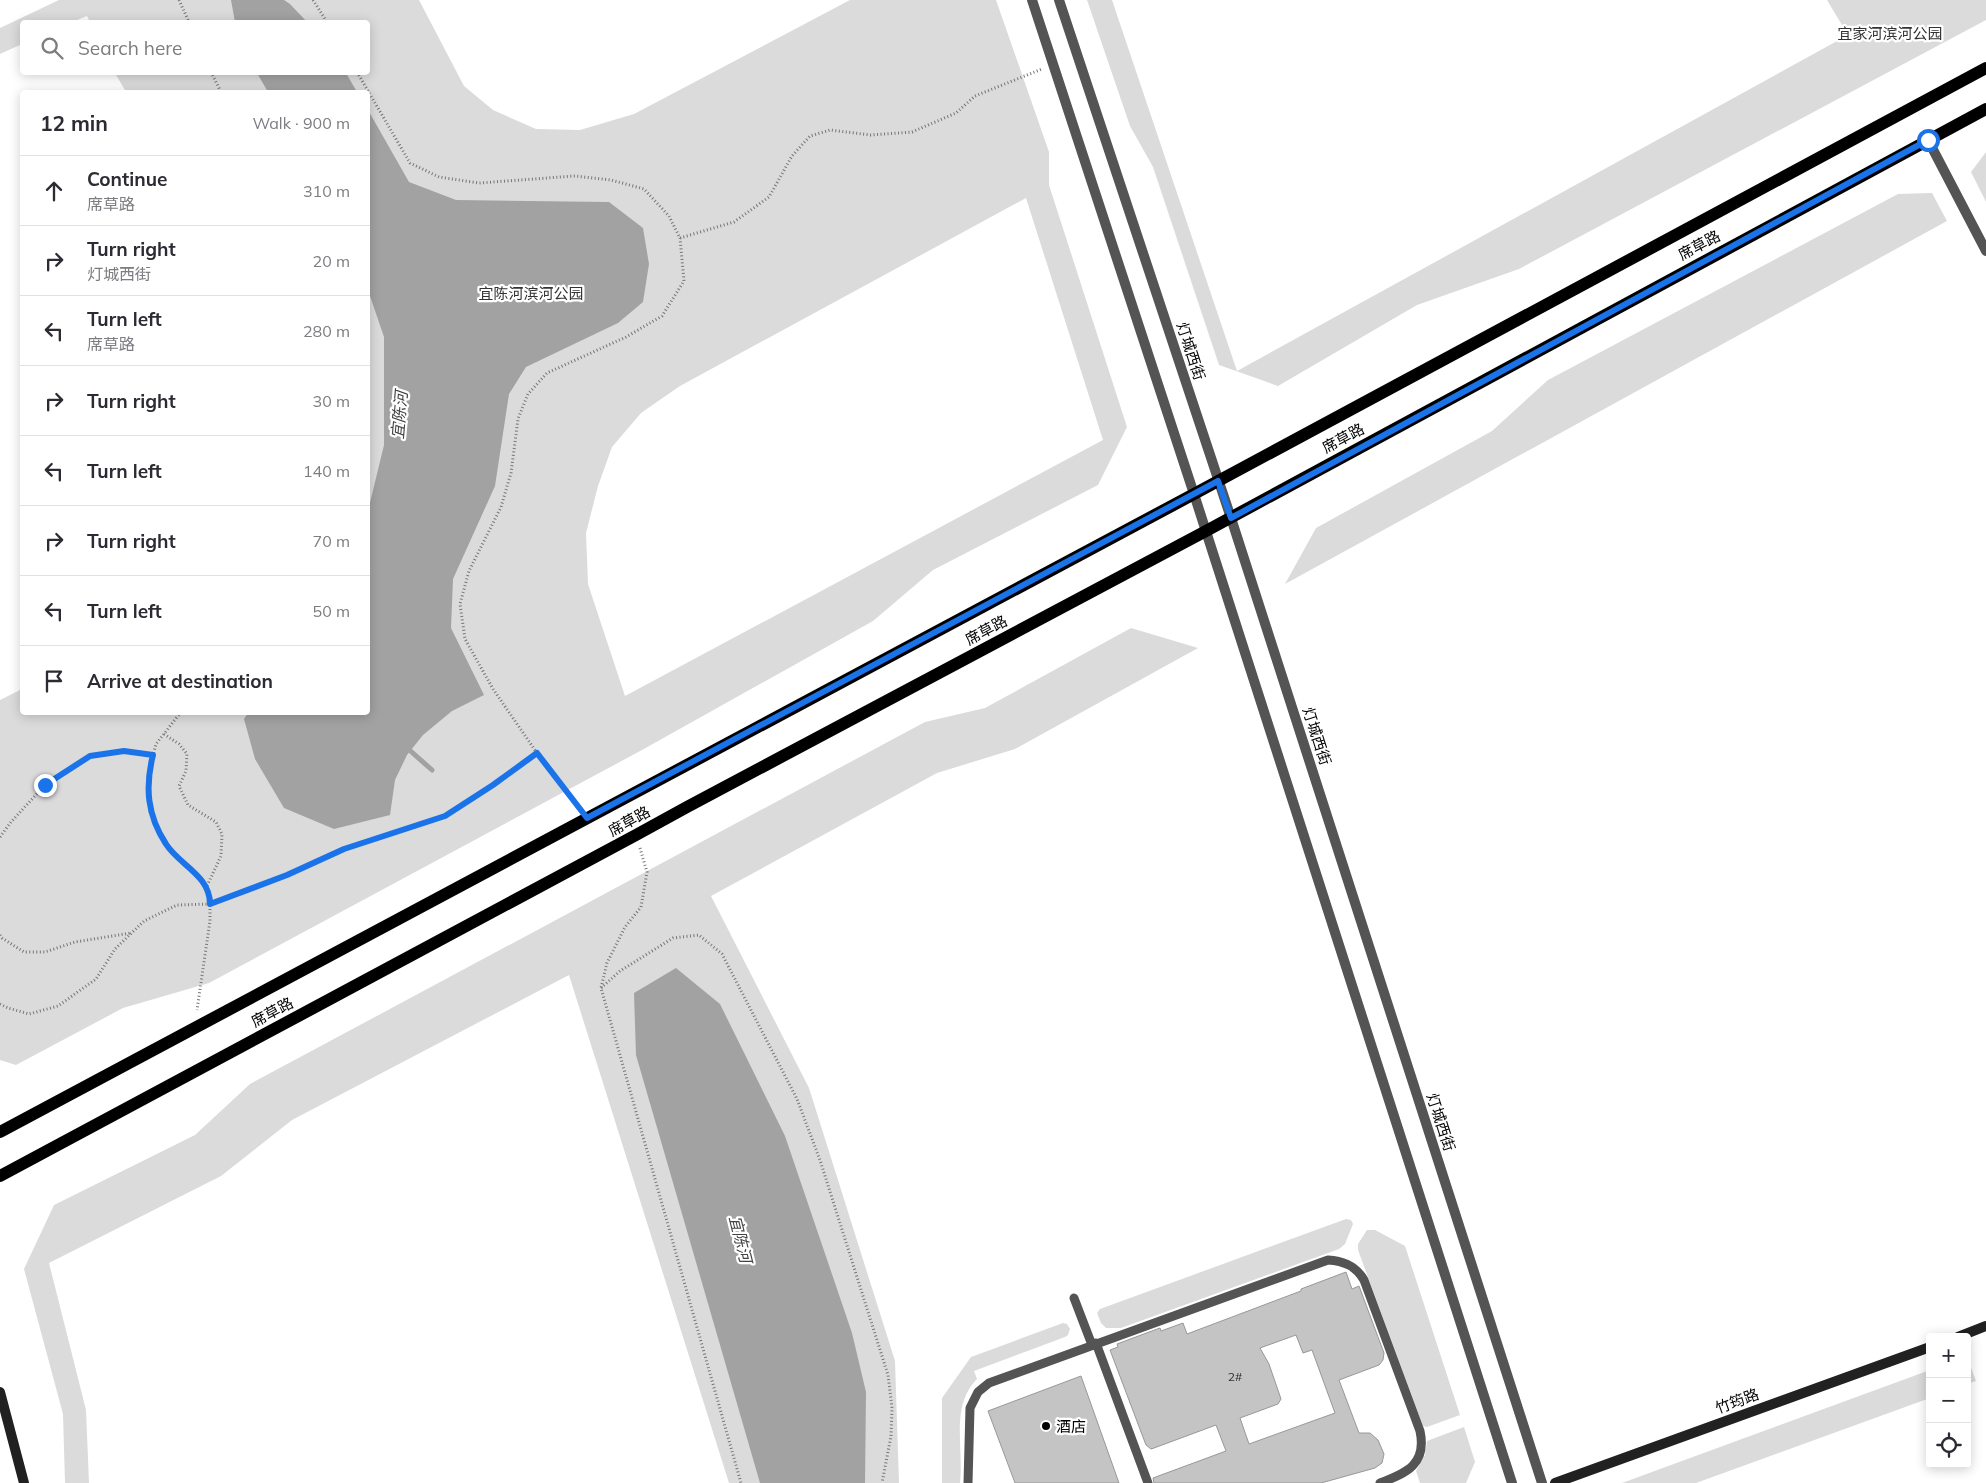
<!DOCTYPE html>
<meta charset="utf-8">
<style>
:root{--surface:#fff;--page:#f7f7f7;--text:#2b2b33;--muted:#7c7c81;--line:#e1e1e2}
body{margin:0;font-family:Mulish,"Noto Sans SC",sans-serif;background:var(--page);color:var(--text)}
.controls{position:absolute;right:15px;bottom:15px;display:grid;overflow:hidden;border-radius:5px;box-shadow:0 2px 12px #0003}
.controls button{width:45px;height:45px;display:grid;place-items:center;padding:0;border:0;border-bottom:1px solid var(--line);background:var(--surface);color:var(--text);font:25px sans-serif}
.stop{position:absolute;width:15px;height:15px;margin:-11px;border:4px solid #1a73e8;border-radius:50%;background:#fff}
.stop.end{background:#1a73e8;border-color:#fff;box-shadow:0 1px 5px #0008}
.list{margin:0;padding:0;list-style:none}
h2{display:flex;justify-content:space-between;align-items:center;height:65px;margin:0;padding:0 20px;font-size:21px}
h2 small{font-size:16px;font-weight:400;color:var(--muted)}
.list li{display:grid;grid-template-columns:32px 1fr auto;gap:15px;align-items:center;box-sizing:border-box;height:70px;padding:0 20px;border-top:1px solid var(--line)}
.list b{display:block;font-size:19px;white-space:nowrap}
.list p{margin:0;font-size:16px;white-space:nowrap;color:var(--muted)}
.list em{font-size:16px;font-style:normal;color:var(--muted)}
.icon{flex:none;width:28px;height:28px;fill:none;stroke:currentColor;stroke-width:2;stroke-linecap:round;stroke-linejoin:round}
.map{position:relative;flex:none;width:1986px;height:1483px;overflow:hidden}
.search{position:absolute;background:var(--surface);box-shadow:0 2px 12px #0003;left:20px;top:20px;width:350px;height:55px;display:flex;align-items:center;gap:12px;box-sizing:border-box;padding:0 18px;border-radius:5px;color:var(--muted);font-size:19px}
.panel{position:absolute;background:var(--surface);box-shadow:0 2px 12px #0003;left:20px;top:90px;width:350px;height:625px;border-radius:5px}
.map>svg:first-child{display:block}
.green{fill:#dbdbdb;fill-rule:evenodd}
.water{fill:#a2a2a2}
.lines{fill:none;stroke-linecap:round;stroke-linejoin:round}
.stream{stroke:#a2a2a2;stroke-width:5}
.building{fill:#c4c4c4;stroke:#989898;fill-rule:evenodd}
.path{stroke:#767676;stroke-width:3;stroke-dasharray:1 2.5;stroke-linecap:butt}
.service{stroke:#545454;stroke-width:9}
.minor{stroke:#545454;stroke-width:10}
.tertiary{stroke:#545454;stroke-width:10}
.secondary{stroke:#212121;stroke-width:10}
.primary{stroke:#000;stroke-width:12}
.route{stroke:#1a73e8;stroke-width:6}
.poi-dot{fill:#000;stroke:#fff;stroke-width:2}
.labels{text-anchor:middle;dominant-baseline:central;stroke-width:4.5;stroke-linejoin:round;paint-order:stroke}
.number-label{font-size:12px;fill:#313131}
.park-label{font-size:15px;fill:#323232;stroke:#fff}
.street-label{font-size:15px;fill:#000;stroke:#fff}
.poi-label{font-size:15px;fill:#000;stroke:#fff;text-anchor:start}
.water-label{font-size:16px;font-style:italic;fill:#434343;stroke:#fff}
</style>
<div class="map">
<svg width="1986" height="1483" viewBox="0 0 1986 1483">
<rect width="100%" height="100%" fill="#fff"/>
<path class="green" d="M59,0H419L464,86L493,110L536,129L580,130L634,114L850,0H996L1049,152V185L1127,427L1098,485L933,570L873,621L642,750L209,983L123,1008L16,1065L0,1060V700L22,689V712H368V92H126L115,73L368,72V22H90L87,16L72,22H22V44L0,54V28ZM1026,198L1103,440L625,696L588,584L586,533L598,486L612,447L641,413L680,386Z
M1087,0H1112L1237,371L1848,35L1827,0H1986V20L1519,269L1417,305L1278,386L1219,365L1153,167L1130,126Z
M1986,152V202L1971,172Z
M1932,193L1947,221L1285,584L1316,528L1492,431L1548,380L1898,194Z
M1131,628L1198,648L1015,749L937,773L711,896L809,1088L895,1361L899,1483H729L569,975L292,1120L221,1176L49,1263L86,1410L89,1483H65L63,1414L24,1269L54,1205L195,1135L250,1084L925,722L985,708Z
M1346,1219L1351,1220L1353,1224L1345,1244L1339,1249L1121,1328H1106L1101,1323L1097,1313L1100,1309Z
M1367,1230H1375L1405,1246L1460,1415L1427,1427L1423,1426L1358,1250V1244Z
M1063,1323L1067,1324L1070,1329L1068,1335L1065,1337L974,1371L977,1379C950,1406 964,1449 960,1483H942V1398L971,1357Z
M1967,1357L1976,1381L1967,1384Z
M1930,1370V1398L1696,1483H1622Z
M1464,1427L1475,1462L1466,1483H1420L1416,1471L1425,1455L1427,1441Z"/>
<path class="water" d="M231,0H284L290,4L307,22H235Z
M257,73H346L357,92H268Z
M368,110L409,182L456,200L609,202L643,228L649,264L643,302L618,323L526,367L509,394L495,486L453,579L451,628L484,695L452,711L423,735L407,755L395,780L390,815L334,829L284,808L255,759L244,719L248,713L368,712V511L384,445V337L368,290Z
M676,968L720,1004L785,1136L852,1333L866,1392L865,1483H760L636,1055L634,993Z"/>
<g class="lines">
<path class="stream" d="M406,747L432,770"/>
</g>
<path class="building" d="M1346,1272L1352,1289L1359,1286L1384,1353L1383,1360L1379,1365L1339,1380L1359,1433H1370L1378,1440L1384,1454L1382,1463L1375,1468L1321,1483H1154L1153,1478L1226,1451L1216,1425L1154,1448L1151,1449L1146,1445L1110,1350L1118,1347L1117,1344L1160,1328L1161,1331L1183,1323L1187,1334L1301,1291V1289ZM1296,1335L1303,1353L1312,1350L1335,1413L1249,1444L1240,1418L1278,1404L1281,1399L1269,1364L1260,1348Z
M1081,1376L1119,1483H1015L988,1411Z"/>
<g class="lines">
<path class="path" d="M179,0L189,22
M313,0L327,22
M211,72L221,92
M357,72L410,163L439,177L479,183L575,176L611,180L644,189L669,216L680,238L684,281L662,316L626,337L547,373L528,394L518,419L511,473L501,507L469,571L460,604L465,639L493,689L537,753L579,807
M680,238L734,222L769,197L792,156L810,136L830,130L871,135L912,132L956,113L975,96L1042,69
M181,712L156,744L148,775L150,811L166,845L197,874L210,895V921L197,1010
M164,734L179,744L187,754L186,771L179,786L188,805L216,822L222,834L221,856L206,888
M0,837L11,822L45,785L90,756L124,751L153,755
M640,848L647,872L641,907L625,927L607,963L601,988L741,1483
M0,935L2,938L24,952H45L75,942L131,933
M601,988L620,971L673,938L699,935L722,954L797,1099L820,1160L888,1375L892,1408L891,1436L882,1483
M0,1004L8,1008L29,1014L58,1006L96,979L115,949L144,921L177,905L210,904L287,875L344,849L445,816L493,785L537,753"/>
<path class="service" d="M1074,1298L1092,1345
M1096,1343L1148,1483
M968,1483L970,1408L978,1392L989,1383L1328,1260C1344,1261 1356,1266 1364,1280L1420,1431C1427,1464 1407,1473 1380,1483"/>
<path class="minor" d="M1928,140L1986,251"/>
<path class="tertiary" d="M1032,0L1194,494L1512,1483
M1059,0L1231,518L1542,1483"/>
<path class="secondary" d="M1958,1337L1986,1326
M0,1392L24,1483
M1555,1483L1930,1347"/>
<path class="primary" d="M0,1132L1194,494L1986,68
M0,1176L636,835L687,807L1206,531L1986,109"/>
</g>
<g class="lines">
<path class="route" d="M45,785L90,756L124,751L153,755C145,787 147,815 166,844C179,865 210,875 210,904L287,875L344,849L445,816L493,785L537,753L587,818L1218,481L1231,518L1928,140"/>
</g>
<circle class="poi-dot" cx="1046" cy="1426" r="5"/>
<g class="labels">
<g class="number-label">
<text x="1235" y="1376">2#</text>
</g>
<g class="park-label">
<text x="1890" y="33">宜家河滨河公园</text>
<text x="531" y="293">宜陈河滨河公园</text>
</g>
<g class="street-label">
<text transform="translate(1699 245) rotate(-28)">席草路</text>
<text transform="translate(1191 351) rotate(72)">灯城西街</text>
<text transform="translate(1343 438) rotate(-28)">席草路</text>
<text transform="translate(986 630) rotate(-28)">席草路</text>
<text transform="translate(1317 736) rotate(72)">灯城西街</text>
<text transform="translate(629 821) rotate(-29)">席草路</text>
<text transform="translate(272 1012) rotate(-28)">席草路</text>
<text transform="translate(1441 1122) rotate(72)">灯城西街</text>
<text transform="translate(1737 1401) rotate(-20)">竹筠路</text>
</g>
<g class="poi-label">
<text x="1056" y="1426">酒店</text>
</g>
<g class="water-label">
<text transform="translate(399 415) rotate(-85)">宜陈河</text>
<text transform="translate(741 1239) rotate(76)">宜陈河</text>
</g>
</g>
</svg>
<div class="controls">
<button>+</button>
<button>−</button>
<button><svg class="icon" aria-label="locate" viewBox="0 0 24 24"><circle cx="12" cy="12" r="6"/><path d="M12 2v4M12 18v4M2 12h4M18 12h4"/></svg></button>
</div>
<div class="stop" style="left:1928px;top:140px"></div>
<div class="stop end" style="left:45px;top:785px"></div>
<div class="search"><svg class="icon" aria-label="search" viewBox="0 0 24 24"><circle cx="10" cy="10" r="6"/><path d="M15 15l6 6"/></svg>Search here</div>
<section class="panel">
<h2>12 min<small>Walk · 900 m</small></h2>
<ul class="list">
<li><svg class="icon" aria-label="ahead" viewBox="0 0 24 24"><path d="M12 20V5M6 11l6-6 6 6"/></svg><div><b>Continue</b><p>席草路</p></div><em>310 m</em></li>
<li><svg class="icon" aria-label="right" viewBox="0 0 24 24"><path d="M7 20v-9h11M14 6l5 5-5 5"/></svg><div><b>Turn right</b><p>灯城西街</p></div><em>20 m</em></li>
<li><svg class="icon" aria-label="left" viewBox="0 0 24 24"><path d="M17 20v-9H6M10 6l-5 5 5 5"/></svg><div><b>Turn left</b><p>席草路</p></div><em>280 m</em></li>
<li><svg class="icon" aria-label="right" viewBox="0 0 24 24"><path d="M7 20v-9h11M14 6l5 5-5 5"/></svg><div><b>Turn right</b></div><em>30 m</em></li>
<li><svg class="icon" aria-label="left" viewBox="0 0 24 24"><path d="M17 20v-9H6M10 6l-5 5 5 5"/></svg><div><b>Turn left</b></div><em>140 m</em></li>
<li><svg class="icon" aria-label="right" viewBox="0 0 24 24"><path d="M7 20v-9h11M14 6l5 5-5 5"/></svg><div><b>Turn right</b></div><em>70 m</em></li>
<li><svg class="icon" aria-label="left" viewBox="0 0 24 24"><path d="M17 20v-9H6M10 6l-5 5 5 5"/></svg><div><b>Turn left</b></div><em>50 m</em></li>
<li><svg class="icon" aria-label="arrive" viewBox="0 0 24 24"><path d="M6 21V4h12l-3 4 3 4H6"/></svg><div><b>Arrive at destination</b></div></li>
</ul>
</section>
</div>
